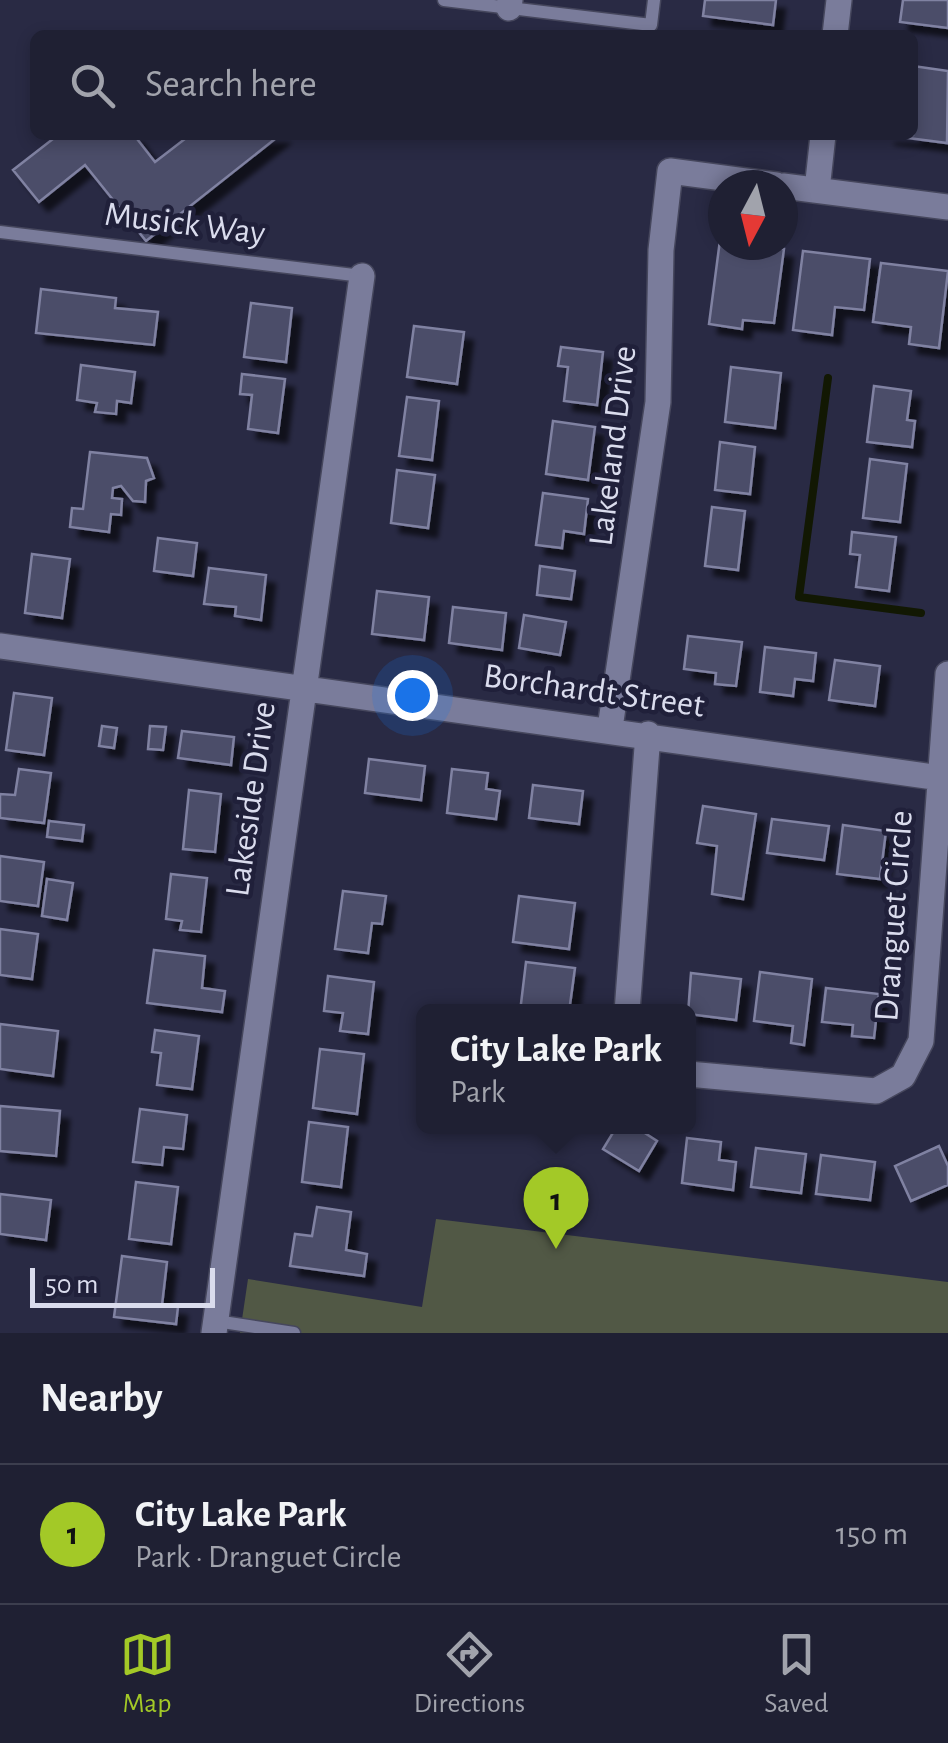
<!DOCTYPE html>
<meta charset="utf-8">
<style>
:root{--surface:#1f2033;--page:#27283b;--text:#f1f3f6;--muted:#a1a3ac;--line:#3c3e4e;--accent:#a3c927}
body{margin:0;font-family:"Alegreya Sans",sans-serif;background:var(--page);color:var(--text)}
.compass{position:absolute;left:708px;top:170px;width:90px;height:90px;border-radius:50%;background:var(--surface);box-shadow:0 5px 15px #0003;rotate:187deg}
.scale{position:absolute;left:30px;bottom:25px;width:185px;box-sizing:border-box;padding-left:10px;border:5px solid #dadced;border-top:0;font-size:28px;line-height:35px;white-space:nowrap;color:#dadced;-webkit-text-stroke:8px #20203a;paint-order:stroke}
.you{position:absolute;left:412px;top:695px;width:35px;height:35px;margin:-25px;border:8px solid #fff;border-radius:50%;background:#1a73e8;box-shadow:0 0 0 15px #1a73e833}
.badge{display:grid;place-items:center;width:65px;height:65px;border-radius:50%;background:var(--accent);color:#111;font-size:32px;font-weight:700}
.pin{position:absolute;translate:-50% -82px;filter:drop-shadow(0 2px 5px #0008)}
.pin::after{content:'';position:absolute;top:52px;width:35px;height:30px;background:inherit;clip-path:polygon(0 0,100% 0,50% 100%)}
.popup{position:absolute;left:416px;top:1004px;width:280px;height:130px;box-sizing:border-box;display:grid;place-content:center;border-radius:15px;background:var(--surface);filter:drop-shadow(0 2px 8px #0005);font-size:32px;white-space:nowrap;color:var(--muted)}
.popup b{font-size:38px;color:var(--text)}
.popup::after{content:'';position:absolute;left:50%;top:100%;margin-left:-20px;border:20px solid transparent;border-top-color:var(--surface)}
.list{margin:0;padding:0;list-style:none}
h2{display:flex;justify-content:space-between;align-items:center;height:130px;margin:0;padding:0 40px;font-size:42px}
h2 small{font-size:32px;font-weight:400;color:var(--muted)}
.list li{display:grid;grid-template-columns:65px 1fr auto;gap:30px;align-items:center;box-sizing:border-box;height:140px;padding:0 40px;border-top:2px solid var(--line)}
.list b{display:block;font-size:38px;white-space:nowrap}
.list p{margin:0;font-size:32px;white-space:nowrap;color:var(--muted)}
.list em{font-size:32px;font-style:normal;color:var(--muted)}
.icon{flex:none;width:55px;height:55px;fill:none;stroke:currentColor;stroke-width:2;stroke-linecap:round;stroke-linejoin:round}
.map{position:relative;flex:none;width:948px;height:1333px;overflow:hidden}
.search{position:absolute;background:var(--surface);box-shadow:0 5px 15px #0003;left:30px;right:30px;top:30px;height:110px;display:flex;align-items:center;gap:25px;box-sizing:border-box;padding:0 35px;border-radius:15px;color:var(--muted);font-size:38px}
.sheet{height:270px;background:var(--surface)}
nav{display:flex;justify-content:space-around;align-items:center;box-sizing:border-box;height:140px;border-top:2px solid var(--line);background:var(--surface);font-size:28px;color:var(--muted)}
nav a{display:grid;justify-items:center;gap:5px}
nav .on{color:var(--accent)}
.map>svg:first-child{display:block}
.park{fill:#515845}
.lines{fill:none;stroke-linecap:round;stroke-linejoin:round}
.stream{stroke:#121803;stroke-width:8}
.building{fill:#4b4d69;stroke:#8082a2;stroke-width:2.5;filter:url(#shadow)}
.service-casing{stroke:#46475d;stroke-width:15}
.minor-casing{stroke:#46475d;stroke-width:28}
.service{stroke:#7a7c9b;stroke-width:12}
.minor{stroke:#7a7c9b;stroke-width:25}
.labels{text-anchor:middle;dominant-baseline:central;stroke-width:9;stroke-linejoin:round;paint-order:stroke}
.street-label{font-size:35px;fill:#dadced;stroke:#20203a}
</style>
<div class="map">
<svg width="948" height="1333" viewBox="0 0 948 1333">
<defs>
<filter id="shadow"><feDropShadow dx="9" dy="9" stdDeviation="2.5" flood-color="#0009"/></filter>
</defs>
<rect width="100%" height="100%" fill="#292a44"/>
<path class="park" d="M436,1219L948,1282V1333H240L248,1279L422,1307Z"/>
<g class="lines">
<path class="stream" d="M828,378L799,597L921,613"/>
</g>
<path class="building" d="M705,0H776L773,25L703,16Z
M903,0H948V28L900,22Z
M913,66L948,71L947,143L885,135H913Z
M58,135H134L155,162L190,135H280L146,241L85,165L39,202L13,170Z
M720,240L723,245L784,249L774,323L743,320L742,329L709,324Z
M803,251L870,259L864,310L835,307L832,335L793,330Z
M881,263L948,271L939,348L909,344L911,327L873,322Z
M41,289L116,298L115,308L158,312L154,345L36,333Z
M251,303L292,308L286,362L244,357Z
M414,326L464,332L457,384L407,377Z
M561,347L603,352L597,405L564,401L568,367L558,366Z
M81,365L135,372L131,403L117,401L116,414L95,412L97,403L77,400Z
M731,367L781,373L775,428L725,422Z
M242,374L285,379L278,433L248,429L252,395L240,394Z
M874,386L911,391L907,420L915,421L912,447L867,442Z
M407,397L439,401L432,460L399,456Z
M553,421L595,427L588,480L546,474Z
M720,442L755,447L750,494L715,490Z
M90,452L147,458L154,478L146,481L145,502L133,501L121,486L113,488L112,498L122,499L121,515L111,514L109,532L70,527L72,508L83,509Z
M870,459L907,464L900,522L863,518Z
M397,470L435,475L428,528L391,523Z
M543,493L588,499L584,534L564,531L562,548L536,545Z
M712,507L745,511L738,570L705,566Z
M852,532L896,537L889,591L856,587L860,555L850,554Z
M158,538L197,543L193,576L154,571Z
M32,554L70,559L62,618L25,613Z
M540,566L575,571L571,599L537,595Z
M209,568L266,575L261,620L235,616L236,607L204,604Z
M377,591L429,597L424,640L372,634Z
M453,607L506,613L502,650L449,643Z
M524,615L566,622L560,655L519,648Z
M688,636L742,642L736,686L715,684L716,673L684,669Z
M765,647L816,653L813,681L795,679L793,696L760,692Z
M835,660L880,666L875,706L829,700Z
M14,693L52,698L44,755L6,750Z
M102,726L117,728L114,748L99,746Z
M150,726L166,727L163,750L148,749Z
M182,731L234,737L231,765L178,758Z
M369,759L425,766L421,800L365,793Z
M19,769L51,773L44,823L0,818V794L15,795Z
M452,769L488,773L486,789L500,791L496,819L447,813Z
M533,785L583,791L579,824L529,818Z
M189,790L221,794L215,852L183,849Z
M703,806L756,814L743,899L712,894L717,846L697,843Z
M772,819L829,826L824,860L767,853Z
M49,821L84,825L82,841L47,837Z
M843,825L886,831L880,879L837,874Z
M0,856L44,862L38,906L0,901Z
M171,874L207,878L201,932L180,930L182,921L166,919Z
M47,879L73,883L67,920L42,916Z
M343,891L386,896L382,924L372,923L368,953L335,949Z
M519,896L575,903L569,949L513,942Z
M0,929L38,934L32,979L0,975Z
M154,950L205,956L202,988L225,991L222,1012L147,1003Z
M526,962L575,968L569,1012H520Z
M760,972L812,979L804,1045L791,1043L793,1026L754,1021Z
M691,973L741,979L736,1020L688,1014Z
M328,976L374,982L368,1034L340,1031L343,1013L324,1011Z
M826,988L879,994L874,1038L852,1036L853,1025L822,1022Z
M0,1024L58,1031L53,1076L0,1069Z
M155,1030L199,1036L192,1089L157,1085L161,1053L152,1052Z
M320,1049L364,1054L357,1114L313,1108Z
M0,1106L60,1111L56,1156L0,1151Z
M140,1109L187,1115L183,1149L164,1147L162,1165L133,1162Z
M309,1122L348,1127L341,1187L302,1182Z
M617,1126H634L657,1141L639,1171L603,1149Z
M687,1138L721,1142L719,1160L736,1162L733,1190L682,1183Z
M939,1146L948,1166V1185L911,1201L895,1166Z
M756,1148L806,1154L801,1193L751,1187Z
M821,1155L875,1162L870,1200L816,1194Z
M136,1182L178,1187L171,1244L129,1239Z
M0,1194L51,1200L46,1240L0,1234Z
M317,1207L351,1212L346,1250L367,1254L364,1276L290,1266L295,1234L312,1236Z
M122,1256L167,1262L162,1305L178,1307L176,1324L114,1317Z"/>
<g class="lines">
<defs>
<path id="service" d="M444,0L651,25L654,0
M0,232L362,276
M216,1321L294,1333"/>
<path id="minor" d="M509,8L510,0
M835,35L839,0
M783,186L948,207
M817,190L823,135
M0,646L948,779
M610,728L658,402L661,250L670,171L776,185
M627,1012L648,734
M688,1074L876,1091L903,1076L921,1041L948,674
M214,1333L362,276"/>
</defs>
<use href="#service" class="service-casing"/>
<use href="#minor" class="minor-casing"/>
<use href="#service" class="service"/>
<use href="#minor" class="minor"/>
</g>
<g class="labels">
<g class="street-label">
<text transform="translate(185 224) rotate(7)">Musick Way</text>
<text transform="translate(613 446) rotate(-83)">Lakeland Drive</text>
<text transform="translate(594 691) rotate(8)">Borchardt Street</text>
<text transform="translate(251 799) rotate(-82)">Lakeside Drive</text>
<text transform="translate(894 916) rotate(-86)">Dranguet Circle</text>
</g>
</g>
</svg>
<svg class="compass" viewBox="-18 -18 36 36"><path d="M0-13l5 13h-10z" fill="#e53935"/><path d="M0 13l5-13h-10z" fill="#a1a3ac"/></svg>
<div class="scale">50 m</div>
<div class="you"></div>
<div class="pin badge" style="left:556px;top:1249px">1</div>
<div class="popup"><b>City Lake Park</b>Park</div>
<div class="search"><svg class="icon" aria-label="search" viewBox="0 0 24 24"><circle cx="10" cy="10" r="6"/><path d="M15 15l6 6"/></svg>Search here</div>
</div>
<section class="sheet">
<h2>Nearby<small></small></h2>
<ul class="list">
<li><span class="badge">1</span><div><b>City Lake Park</b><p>Park · Dranguet Circle</p></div><em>150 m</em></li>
</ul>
</section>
<nav>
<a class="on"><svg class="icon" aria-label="map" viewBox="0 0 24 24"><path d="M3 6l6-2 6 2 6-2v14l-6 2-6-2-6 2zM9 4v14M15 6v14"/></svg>Map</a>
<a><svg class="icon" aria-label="directions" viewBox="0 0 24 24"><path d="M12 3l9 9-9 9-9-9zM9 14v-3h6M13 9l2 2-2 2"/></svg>Directions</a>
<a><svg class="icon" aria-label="saved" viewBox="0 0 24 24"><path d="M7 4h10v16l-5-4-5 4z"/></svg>Saved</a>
</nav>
